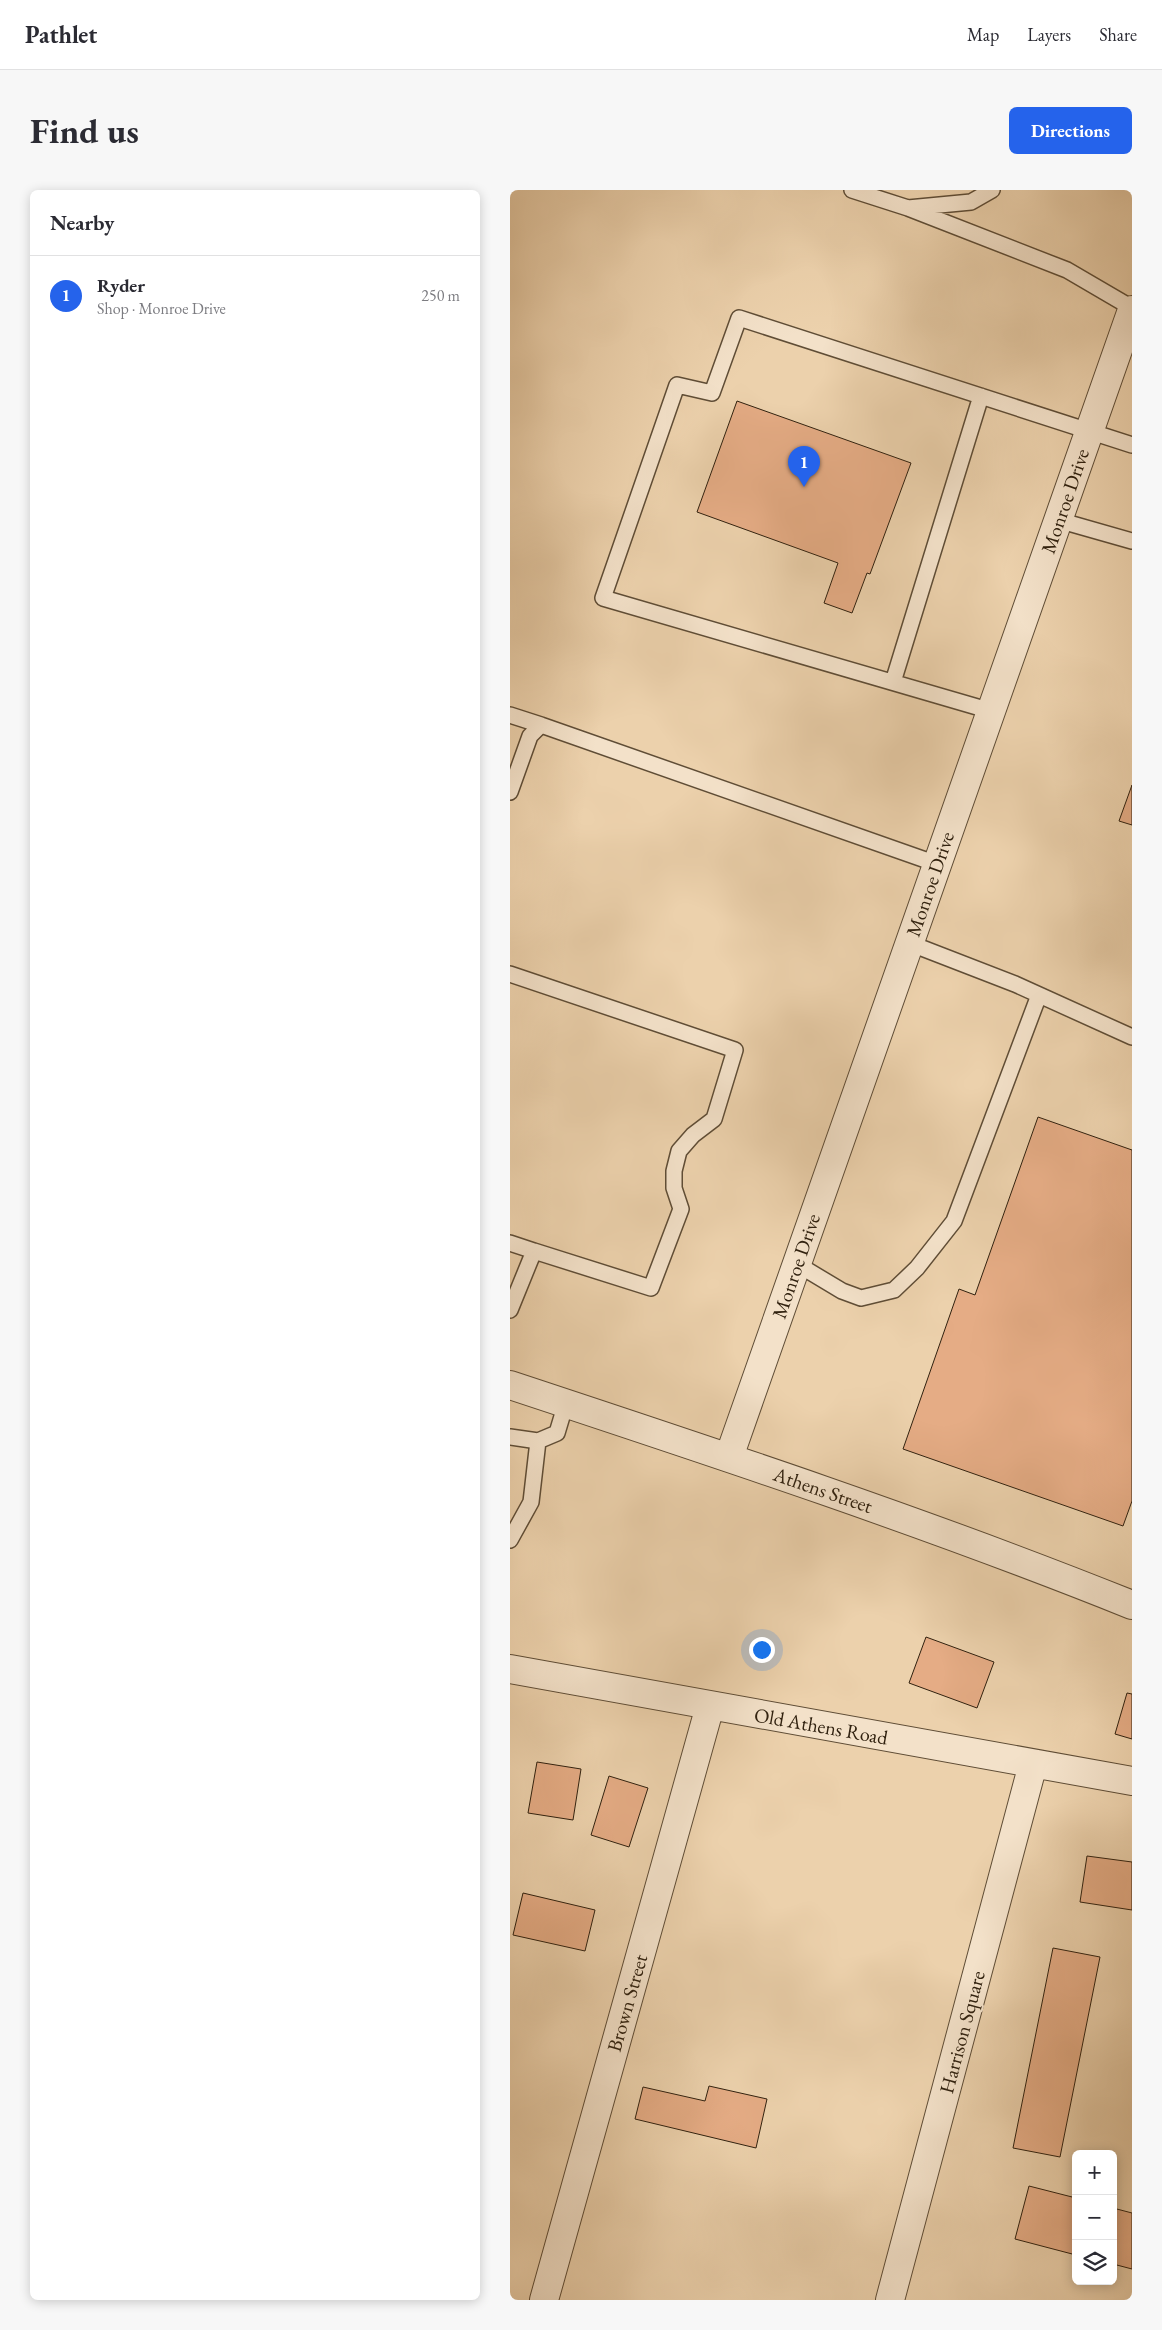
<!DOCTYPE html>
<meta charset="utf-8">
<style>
:root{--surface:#fff;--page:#f7f7f7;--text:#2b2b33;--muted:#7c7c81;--line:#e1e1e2;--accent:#2563eb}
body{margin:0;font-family:"EB Garamond",serif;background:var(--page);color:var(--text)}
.controls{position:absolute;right:15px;bottom:15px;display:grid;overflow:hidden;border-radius:8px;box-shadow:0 2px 12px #0003}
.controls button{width:45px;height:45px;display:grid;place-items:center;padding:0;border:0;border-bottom:1px solid var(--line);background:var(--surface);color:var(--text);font:25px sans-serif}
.you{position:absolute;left:251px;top:1459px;width:18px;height:18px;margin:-12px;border:4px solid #fff;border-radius:50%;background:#1a73e8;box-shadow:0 0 0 8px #1a73e833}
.badge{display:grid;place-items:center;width:32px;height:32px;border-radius:50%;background:var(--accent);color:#fff;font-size:16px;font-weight:700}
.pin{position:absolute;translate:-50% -41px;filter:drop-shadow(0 1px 2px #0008)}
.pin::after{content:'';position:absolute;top:26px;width:18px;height:15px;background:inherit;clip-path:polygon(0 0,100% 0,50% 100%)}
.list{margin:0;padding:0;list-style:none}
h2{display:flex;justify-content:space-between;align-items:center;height:65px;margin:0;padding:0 20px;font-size:21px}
h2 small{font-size:16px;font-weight:400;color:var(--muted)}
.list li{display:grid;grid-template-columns:32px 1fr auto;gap:15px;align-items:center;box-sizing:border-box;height:80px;padding:0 20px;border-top:1px solid var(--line)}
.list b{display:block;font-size:19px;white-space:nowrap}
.list p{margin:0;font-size:16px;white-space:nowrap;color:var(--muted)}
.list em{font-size:16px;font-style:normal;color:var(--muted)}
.icon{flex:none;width:28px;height:28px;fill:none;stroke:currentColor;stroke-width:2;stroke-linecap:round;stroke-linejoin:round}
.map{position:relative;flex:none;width:622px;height:2110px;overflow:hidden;border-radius:8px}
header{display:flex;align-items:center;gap:30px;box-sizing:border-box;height:70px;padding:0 25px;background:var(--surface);border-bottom:1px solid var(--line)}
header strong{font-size:24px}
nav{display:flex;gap:28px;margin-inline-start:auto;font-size:18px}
.intro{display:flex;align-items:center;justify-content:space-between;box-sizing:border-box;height:120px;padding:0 30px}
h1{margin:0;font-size:35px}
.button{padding:12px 22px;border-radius:8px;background:var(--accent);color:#fff;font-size:18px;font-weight:700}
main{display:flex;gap:30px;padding:0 30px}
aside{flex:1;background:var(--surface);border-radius:8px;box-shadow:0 2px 12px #0003}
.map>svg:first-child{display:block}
.building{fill:#e5ac85;stroke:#30210f}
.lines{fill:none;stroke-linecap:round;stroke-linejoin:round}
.service-casing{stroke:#5f4d36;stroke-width:18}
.minor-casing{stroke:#5f4d36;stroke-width:30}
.service{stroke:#f3e1c9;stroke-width:15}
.minor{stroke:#f3e1c9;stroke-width:28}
.labels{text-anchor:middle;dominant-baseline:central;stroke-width:4;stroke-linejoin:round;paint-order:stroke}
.street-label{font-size:20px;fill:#30210f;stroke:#f3e1c9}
</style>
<header>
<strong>Pathlet</strong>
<nav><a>Map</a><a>Layers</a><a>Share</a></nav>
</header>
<div class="intro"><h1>Find us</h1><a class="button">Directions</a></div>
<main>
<aside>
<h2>Nearby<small></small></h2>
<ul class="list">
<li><span class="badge">1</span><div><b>Ryder</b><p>Shop · Monroe Drive</p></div><em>250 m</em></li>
</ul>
</aside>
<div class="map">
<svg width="622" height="2110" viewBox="0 0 622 2110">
<rect width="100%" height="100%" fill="#ecd1ac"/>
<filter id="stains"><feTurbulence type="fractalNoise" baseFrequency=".004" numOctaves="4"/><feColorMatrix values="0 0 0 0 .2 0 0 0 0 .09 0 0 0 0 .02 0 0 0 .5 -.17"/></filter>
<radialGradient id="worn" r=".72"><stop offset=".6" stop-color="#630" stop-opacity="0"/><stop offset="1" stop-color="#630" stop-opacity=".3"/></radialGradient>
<path class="building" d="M227,211L401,273L360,384L357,383L342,423L314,413L328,373L187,322Z
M622,595V635L609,631Z
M528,927L622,960V1311L613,1336L393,1259L449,1099L465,1105Z
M416,1447L484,1472L467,1518L399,1493Z
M617,1503L622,1504V1549L605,1544Z
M27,1572L71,1579L63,1630L18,1623Z
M99,1586L138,1598L119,1657L81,1645Z
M577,1666L622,1672V1720L570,1712Z
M13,1703L85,1720L75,1761L3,1745Z
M543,1758L590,1767L550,1967L503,1958Z
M199,1896L257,1909L246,1958L125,1929L133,1897L195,1911Z
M519,1996L566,2008V2065L505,2049Z
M603,2018L622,2023V2079L603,2074Z"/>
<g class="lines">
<defs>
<path id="service" d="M342,0L398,18L461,12L482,0
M398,18L557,80L622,118
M548,330L622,351
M383,492L471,206
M481,521L93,408L167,195L202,203L229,128L622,255
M0,525L31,535
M0,602L20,546L31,535L427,674
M399,753L505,794L622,847
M0,784L225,860L204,929L183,945L169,961L164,981V998L171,1019L141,1098L24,1061
M0,1053L24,1061L0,1120
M287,1074L332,1101L351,1108L384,1100L407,1078L444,1031L529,805
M0,1247L28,1251L47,1243L56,1213
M0,1350L21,1312L28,1251"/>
<path id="minor" d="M0,1195C209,1264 418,1333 622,1415
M219,1267L622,120
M0,1479L622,1591
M34,2110L200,1516
M380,2110L523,1574"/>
</defs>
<use href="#service" class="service-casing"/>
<use href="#minor" class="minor-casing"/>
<use href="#service" class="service"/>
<use href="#minor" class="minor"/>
</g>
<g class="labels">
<g class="street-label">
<text transform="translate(555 311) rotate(-71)">Monroe Drive</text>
<text transform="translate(420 694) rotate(-71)">Monroe Drive</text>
<text transform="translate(286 1076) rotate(-71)">Monroe Drive</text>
<text transform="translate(313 1300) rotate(19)">Athens Street</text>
<text transform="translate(311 1536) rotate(10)">Old Athens Road</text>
<text transform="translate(117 1813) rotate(-74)">Brown Street</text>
<text transform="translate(452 1842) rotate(-75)">Harrison Square</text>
</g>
</g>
<rect width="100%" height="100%" filter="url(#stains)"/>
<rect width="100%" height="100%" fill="url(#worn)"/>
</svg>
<div class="controls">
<button>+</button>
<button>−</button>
<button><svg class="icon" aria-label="layers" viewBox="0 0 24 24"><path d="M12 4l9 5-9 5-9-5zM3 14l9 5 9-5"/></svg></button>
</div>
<div class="you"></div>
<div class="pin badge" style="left:294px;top:297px">1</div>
</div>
</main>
